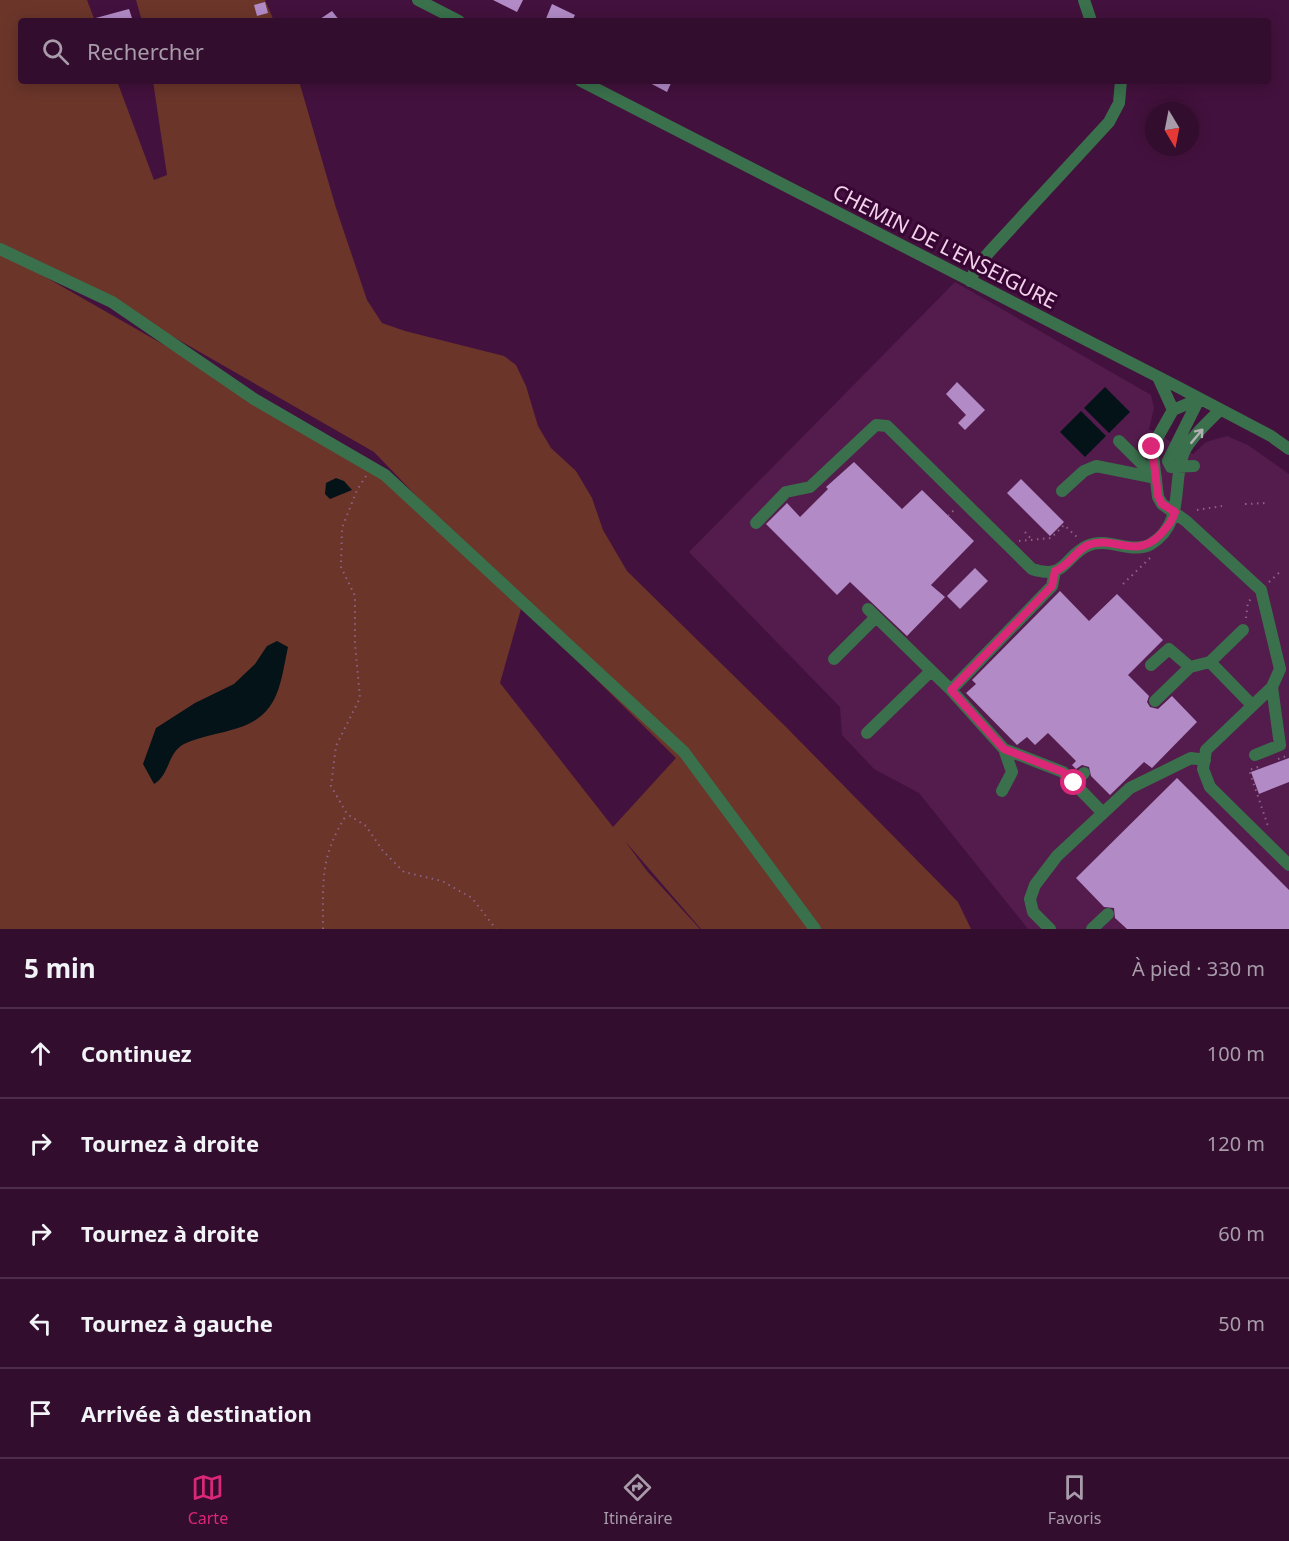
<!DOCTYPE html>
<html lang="fr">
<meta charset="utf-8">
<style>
:root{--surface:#320d2e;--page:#3d1b3a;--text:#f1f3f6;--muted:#a89caa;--line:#4d2d4a;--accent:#db2777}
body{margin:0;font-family:"Noto Sans",sans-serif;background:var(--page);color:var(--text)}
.compass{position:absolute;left:1145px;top:102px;width:54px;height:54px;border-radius:50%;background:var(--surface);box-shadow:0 3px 15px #0003;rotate:170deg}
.stop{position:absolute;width:18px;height:18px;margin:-14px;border:4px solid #db2777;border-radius:50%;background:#fff}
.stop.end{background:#db2777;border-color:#fff;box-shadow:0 2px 6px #0008}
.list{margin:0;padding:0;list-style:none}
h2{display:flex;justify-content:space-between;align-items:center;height:78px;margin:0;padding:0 24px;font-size:26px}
h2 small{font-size:20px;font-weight:400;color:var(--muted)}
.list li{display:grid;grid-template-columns:39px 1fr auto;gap:18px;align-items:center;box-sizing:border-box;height:90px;padding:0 24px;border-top:2px solid var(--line)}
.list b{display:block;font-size:22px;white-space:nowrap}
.list em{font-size:20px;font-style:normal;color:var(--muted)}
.icon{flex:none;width:33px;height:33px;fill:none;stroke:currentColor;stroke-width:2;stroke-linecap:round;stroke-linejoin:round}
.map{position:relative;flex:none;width:1289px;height:929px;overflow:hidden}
.search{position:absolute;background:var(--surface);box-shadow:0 3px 15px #0003;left:18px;right:18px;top:18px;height:66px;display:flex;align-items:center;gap:15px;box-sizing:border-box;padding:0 21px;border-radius:6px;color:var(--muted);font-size:22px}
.sheet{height:528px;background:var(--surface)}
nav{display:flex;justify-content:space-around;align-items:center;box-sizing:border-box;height:84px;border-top:2px solid var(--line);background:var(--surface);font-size:16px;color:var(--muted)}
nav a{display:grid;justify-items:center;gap:3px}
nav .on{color:var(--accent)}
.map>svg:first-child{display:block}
.built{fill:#531c4c}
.green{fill:#6b352a}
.water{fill:#031317}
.building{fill:#b18ac6}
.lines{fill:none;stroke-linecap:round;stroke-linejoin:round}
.path{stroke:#8d6286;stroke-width:2;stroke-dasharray:1.5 4.5;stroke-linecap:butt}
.minor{stroke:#3a704c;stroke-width:12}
.oneway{stroke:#b2b0b3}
.route{stroke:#db2777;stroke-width:8}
.labels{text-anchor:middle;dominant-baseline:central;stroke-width:6;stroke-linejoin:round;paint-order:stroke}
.street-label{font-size:21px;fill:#f2d2eb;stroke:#370632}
</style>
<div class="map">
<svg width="1289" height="929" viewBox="0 0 1289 929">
<rect width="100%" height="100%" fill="#43113d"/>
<path class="built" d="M955,282L1151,395L1154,408L1149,429L1193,454L1206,442L1227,436L1248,445L1289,474V929H1028L919,793L874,769L842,735L840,707L689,552Z"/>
<path class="green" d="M0,0H87L95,21H21V81H117L154,180L167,175L153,81H299L336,208L367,300L382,323L405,331L504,356L516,365L526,386L538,426L551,448L576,471L592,498L603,530L627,571L786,727L958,902L971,929H701L625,841L647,871L700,929H0V251L374,465L521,609L500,683L613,827L676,758L540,624L374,452L137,316L0,245Z
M136,0H265L274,21H142Z"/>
<path class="water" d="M1105,387L1130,412L1109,433L1084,408Z
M1081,411L1106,436L1085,457L1060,432Z
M336,478L344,481L352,490L330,499L325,494L326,483Z
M277,641L288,647C280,685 279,715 238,728C220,734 201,736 184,744C167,753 170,775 154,784L143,764L156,728L195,703L234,684L255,664L267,646Z"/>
<path class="building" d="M493,0H523L517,12Z
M265,2L268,13L257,16L254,5Z
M552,4L575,15L572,21H545Z
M129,9L133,21H92V19Z
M332,11L340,21H317Z
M646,81H672L667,92Z
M957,382L985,410L965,430L958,423L966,415L946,394Z
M854,462L902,509L922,490L974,541L931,585L945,597L907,636L850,582L837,595L766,524L787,503L800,517L828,489L826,487Z
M1021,479L1064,522L1050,536L1007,493Z
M975,568L988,581L960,609L947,596Z
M1060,591L1089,621L1117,594L1163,640L1128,675L1149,696L1147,702L1150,707L1158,709L1172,696L1197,722L1152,768L1144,762L1110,795L1091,776L1089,767L1082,765L1076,769L1072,765L1076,761L1048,733L1035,745L1027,737L1017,745L966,693L976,684L972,680Z
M1289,758V782L1259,794L1251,772Z
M1177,778L1289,890V929H1127L1115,918L1114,908L1104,907L1076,878Z"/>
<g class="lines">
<path class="path" d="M366,476L357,490L342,528L341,567L355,596V644L360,698L336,746L331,786L347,814L366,826L383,851L404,872L442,881L472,898L496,929
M1245,504L1266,503
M1197,510L1222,506
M948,516L955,509
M1025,532L1032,540
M1019,541L1051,538L1064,525L1078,538
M1269,582L1282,570
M1123,584L1150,558
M1246,618L1248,602L1253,597
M1278,759L1289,755
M1258,767L1249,770L1269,829
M323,929C323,881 320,856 347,814"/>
<path class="minor" d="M418,0L459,21
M1084,0L1091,21
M581,81L1176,386L1271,436L1289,449
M0,249L112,302L254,399L385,475L684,752L815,929
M970,281L977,266L992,249L1109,122L1119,103L1121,81
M1158,377L1173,410
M1199,399L1173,410L1152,447L1158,497L1162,504L1186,521L1261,590L1280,669L1272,687L1206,750L1203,769L1210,787L1289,865
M1119,441L1156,478
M1194,466L1171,467L1168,461L1199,399
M1062,491L1084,471L1096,466L1156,478
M756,523L786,492L810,487L876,425L887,426L1032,569C1066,580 1064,557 1087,546C1107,536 1132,555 1151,544C1186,523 1171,483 1184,452C1191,437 1209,421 1220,410
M868,609L951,690L1004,749L1063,772L1103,813
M1243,630L1210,662L1252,705
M834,659L876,617
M1151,665L1169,649L1190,667
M951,690L1052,586L1055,571
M1155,701L1190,667L1210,662
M867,733L931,671
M1255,755L1280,745L1272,687
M1074,783L1084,773
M1002,791L1012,772L1004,749
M1050,929L1033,912L1030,899L1035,885L1057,856L1130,788L1191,758L1205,760
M1092,929L1108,914"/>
</g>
<defs><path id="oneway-shaft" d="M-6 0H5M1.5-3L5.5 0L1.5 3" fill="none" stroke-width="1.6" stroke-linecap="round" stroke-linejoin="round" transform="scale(1.5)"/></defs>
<use class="oneway" href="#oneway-shaft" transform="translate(1197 436) rotate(-50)"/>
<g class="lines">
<path class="route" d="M1074,783L1063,772L1004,749L951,690L1052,586L1055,571C1069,566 1076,550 1088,545C1114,535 1135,560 1160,535C1167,527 1172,522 1175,512L1162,504L1158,496L1152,447"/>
</g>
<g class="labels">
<g class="street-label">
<text transform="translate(945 246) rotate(27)">CHEMIN DE L'ENSEIGURE</text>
</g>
</g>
</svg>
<svg class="compass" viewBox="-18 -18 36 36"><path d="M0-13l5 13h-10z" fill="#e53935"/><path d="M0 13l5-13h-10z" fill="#a89caa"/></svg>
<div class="stop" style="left:1074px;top:783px"></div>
<div class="stop end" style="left:1152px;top:447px"></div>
<div class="search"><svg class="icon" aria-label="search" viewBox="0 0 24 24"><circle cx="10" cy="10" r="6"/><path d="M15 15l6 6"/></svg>Rechercher</div>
</div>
<section class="sheet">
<h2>5 min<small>À pied · 330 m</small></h2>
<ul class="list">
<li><svg class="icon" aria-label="ahead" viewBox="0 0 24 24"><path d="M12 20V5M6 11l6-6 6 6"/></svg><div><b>Continuez</b></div><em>100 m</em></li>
<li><svg class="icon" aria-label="right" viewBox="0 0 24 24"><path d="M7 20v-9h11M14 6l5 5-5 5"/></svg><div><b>Tournez à droite</b></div><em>120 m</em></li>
<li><svg class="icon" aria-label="right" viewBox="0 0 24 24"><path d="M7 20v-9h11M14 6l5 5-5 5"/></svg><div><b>Tournez à droite</b></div><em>60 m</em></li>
<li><svg class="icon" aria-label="left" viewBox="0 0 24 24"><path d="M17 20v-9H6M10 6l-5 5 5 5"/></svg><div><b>Tournez à gauche</b></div><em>50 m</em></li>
<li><svg class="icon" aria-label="arrive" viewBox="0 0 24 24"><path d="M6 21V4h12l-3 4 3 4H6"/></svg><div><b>Arrivée à destination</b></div></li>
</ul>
</section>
<nav>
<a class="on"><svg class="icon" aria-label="map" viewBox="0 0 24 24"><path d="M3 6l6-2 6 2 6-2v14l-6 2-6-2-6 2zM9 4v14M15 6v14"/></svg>Carte</a>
<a><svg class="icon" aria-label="directions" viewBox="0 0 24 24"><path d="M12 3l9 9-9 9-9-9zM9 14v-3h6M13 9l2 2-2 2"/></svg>Itinéraire</a>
<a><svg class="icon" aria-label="saved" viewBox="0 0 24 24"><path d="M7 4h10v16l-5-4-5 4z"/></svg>Favoris</a>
</nav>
